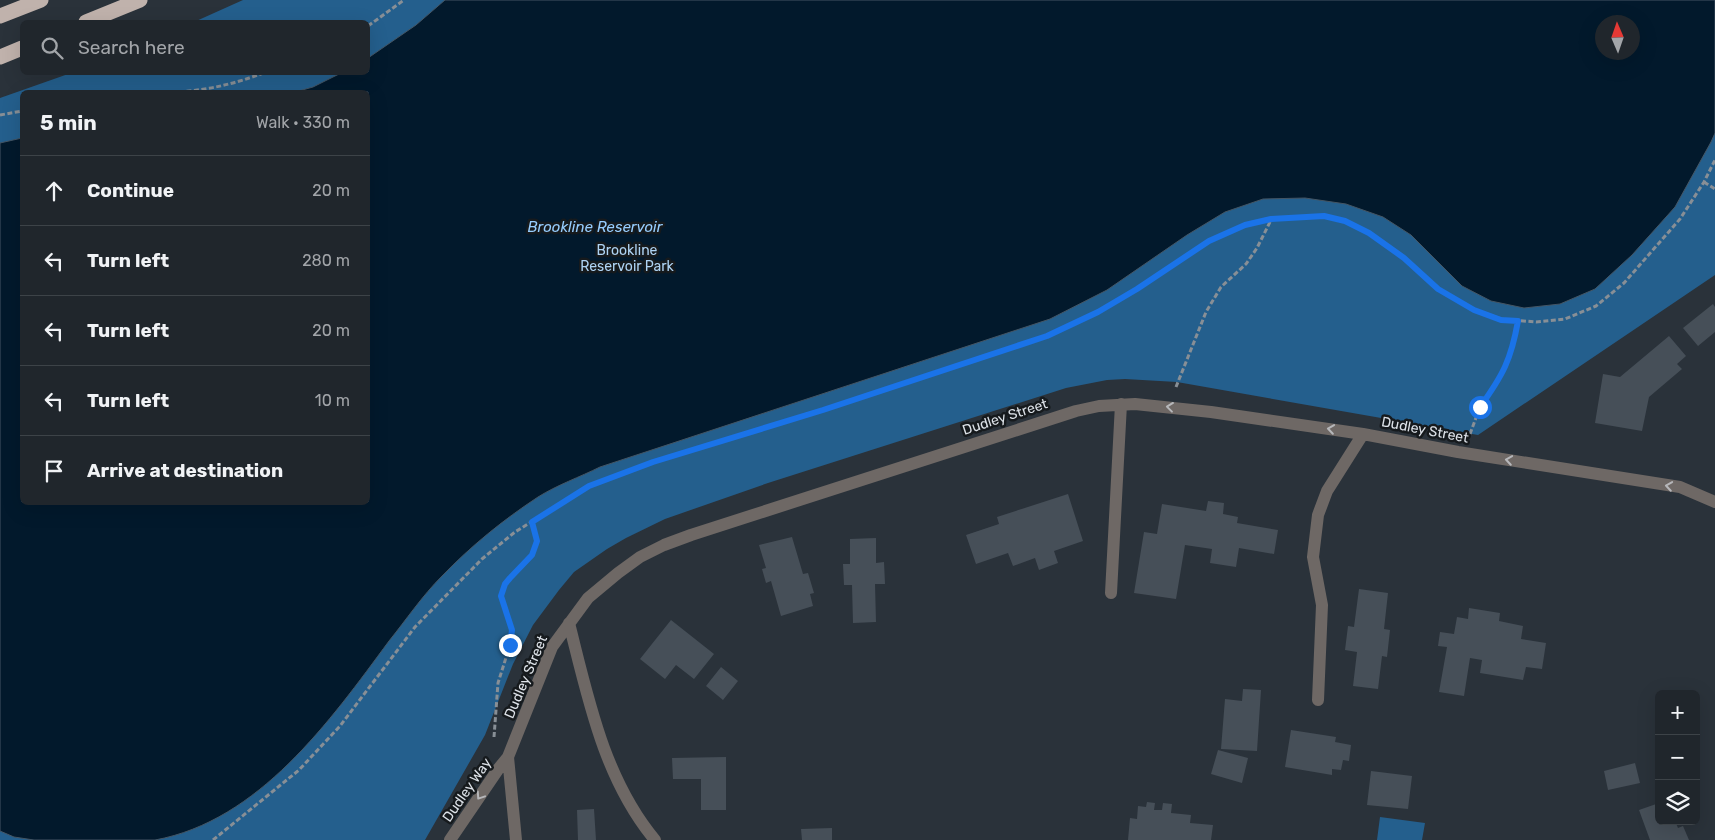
<!DOCTYPE html>
<meta charset="utf-8">
<style>
:root{--surface:#20262c;--page:#282e34;--text:#f1f3f6;--muted:#a2a5a9;--line:#3d4348}
body{margin:0;font-family:Rubik,sans-serif;background:var(--page);color:var(--text)}
.controls{position:absolute;right:15px;bottom:15px;display:grid;overflow:hidden;border-radius:8px;box-shadow:0 5px 20px #0002}
.controls button{width:45px;height:45px;display:grid;place-items:center;padding:0;border:0;border-bottom:1px solid var(--line);background:var(--surface);color:var(--text);font:25px sans-serif}
.compass{position:absolute;left:1595px;top:15px;width:45px;height:45px;border-radius:50%;background:var(--surface);box-shadow:0 5px 20px #0002;rotate:358deg}
.stop{position:absolute;width:15px;height:15px;margin:-11px;border:4px solid #1a73e8;border-radius:50%;background:#fff}
.stop.end{background:#1a73e8;border-color:#fff;box-shadow:0 1px 5px #0008}
.list{margin:0;padding:0;list-style:none}
h2{display:flex;justify-content:space-between;align-items:center;height:65px;margin:0;padding:0 20px;font-size:21px}
h2 small{font-size:16px;font-weight:400;color:var(--muted)}
.list li{display:grid;grid-template-columns:32px 1fr auto;gap:15px;align-items:center;box-sizing:border-box;height:70px;padding:0 20px;border-top:1px solid var(--line)}
.list b{display:block;font-size:19px;white-space:nowrap}
.list em{font-size:16px;font-style:normal;color:var(--muted)}
.icon{flex:none;width:28px;height:28px;fill:none;stroke:currentColor;stroke-width:2;stroke-linecap:round;stroke-linejoin:round}
.map{position:relative;flex:none;width:1715px;height:840px;overflow:hidden}
.search{position:absolute;background:var(--surface);box-shadow:0 5px 20px #0002;left:20px;top:20px;width:350px;height:55px;display:flex;align-items:center;gap:12px;box-sizing:border-box;padding:0 18px;border-radius:8px;color:var(--muted);font-size:19px}
.panel{position:absolute;background:var(--surface);box-shadow:0 5px 20px #0002;left:20px;top:90px;width:350px;height:415px;border-radius:8px}
.map>svg:first-child{display:block}
.green{fill:#245f8d;fill-rule:evenodd}
.water{fill:#02192c;stroke:#445564;fill-rule:evenodd}
.building{fill:#464f58}
.lines{fill:none;stroke-linecap:round;stroke-linejoin:round}
.path{stroke:#888f96;stroke-width:3;stroke-dasharray:5 2.5;stroke-linecap:butt}
.minor{stroke:#6e6865;stroke-width:12}
.highway{stroke:#c0b2ac;stroke-width:15}
.oneway{stroke:#b6b7ba}
.route{stroke:#1a73e8;stroke-width:6}
.labels{text-anchor:middle;dominant-baseline:central;stroke-width:5;stroke-linejoin:round;paint-order:stroke}
.park-label{font-size:14px;fill:#aed3f3;stroke:#161a1d}
.street-label{font-size:14px;fill:#dde2e8;stroke:#161a1d}
.water-label{font-size:15px;font-style:italic;fill:#96cdfe;stroke:#161a1d}
</style>
<div class="map">
<svg width="1715" height="840" viewBox="0 0 1715 840">
<rect width="100%" height="100%" fill="#2a323a"/>
<path class="green" d="M243,0H1715V275L1478,435L1177,382L1125,379L1107,380L1066,388L768,483L665,519L626,538L607,549L574,572L559,590L533,625L513,664L485,735L425,840H0V98L71,73L368,72V22H194ZM1602,22H1632V52H1602ZM22,92H368V502H22Z
M1380,817L1425,823L1422,840H1377Z"/>
<path class="water" d="M445,0H1715V133L1711,142L1675,207L1632,255L1595,289L1560,304L1524,308L1491,301L1462,286L1411,235L1383,217L1346,204L1305,198L1263,199L1225,212L1187,235L1107,290L1050,319L600,467C580,477 557,485 538,497C503,520 471,546 442,576C422,596 406,620 389,641C330,721 259,821 155,840H34L14,837L0,831V143L22,138V502H368V92H295L313,87L341,73L368,72V58L416,25ZM1602,22H1632V52H1602Z"/>
<path class="building" d="M1713,304L1715,307V332L1698,346L1683,328Z
M1669,336L1686,356L1677,364L1682,369L1649,397L1642,431L1595,423L1603,374L1620,377Z
M1068,494L1083,541L1054,551L1058,563L1039,570L1035,558L1013,566L1008,553L976,564L966,535L999,524L997,517Z
M1208,501L1224,503L1223,514L1238,517L1237,523L1278,530L1274,554L1239,548L1236,567L1210,563L1212,549L1185,545L1176,599L1134,593L1144,532L1157,534L1162,504L1206,511Z
M792,537L803,574L808,573L814,593L810,594L813,606L781,616L771,581L766,583L762,569L766,568L759,545Z
M876,538V563L884,562L885,584H875L876,622L853,623L852,585H844L843,564H850V539Z
M1359,589L1388,593L1384,629L1390,630L1387,657L1382,656L1378,689L1353,686L1357,652L1345,650L1348,626L1354,627Z
M1469,608L1500,613L1499,621L1523,626L1521,639L1546,643L1542,669L1526,667L1523,680L1480,673L1482,660L1470,658L1464,696L1439,692L1447,647L1438,646L1440,632L1454,634L1457,617L1468,619Z
M671,620L714,654L694,679L676,665L665,679L640,659Z
M721,667L738,681L723,700L706,686Z
M1243,689L1261,690L1257,751L1221,749L1225,699L1242,701Z
M1291,730L1336,737L1335,742L1351,745L1349,761L1343,760L1341,770L1332,769V775L1285,767Z
M1218,750L1248,758L1242,783L1211,774Z
M726,757V810H701V779H673L672,758Z
M1635,763L1640,783L1608,790L1604,771Z
M1371,771L1412,776L1408,809L1367,805Z
M1147,802L1155,803L1154,810H1162L1163,803L1172,804L1171,813L1191,815L1190,823L1213,825L1211,840H1128L1130,818L1137,819L1138,806L1146,807Z
M1659,803V821H1675L1678,828L1683,826L1689,840H1650L1639,810Z
M594,809L596,840H578L577,810Z
M832,828V840H802L801,829Z"/>
<g class="lines">
<path class="path" d="M368,26L404,0
M179,92C213,89 234,84 266,72
M0,115L22,111
M1704,182L1715,189
M1176,387L1206,312L1221,287L1246,264L1257,248L1271,220
M1470,434L1480,407L1497,383L1507,364L1513,346L1518,321
M494,737L498,683L510,645L512,630L501,596L505,584L510,578L532,555L537,541L532,522
M213,840L299,770L340,726L415,627L482,559L515,532L589,486L653,462L823,410L1047,336L1098,312L1137,289L1209,241L1245,225L1271,219L1324,216L1345,221L1369,233L1404,258L1437,289L1475,310L1501,319L1536,322L1565,319L1596,306L1624,283L1680,219L1704,182L1715,160"/>
<path class="minor" d="M1111,593L1121,404
M569,623C588,698 604,779 655,840
M1318,700L1322,605L1313,557L1318,515L1327,491L1363,434
M450,840L499,768L508,757
M516,840L508,757L552,647L588,598L618,573L640,557L664,545L691,535L1076,411L1099,406L1135,404L1211,412L1363,434L1458,452L1680,487L1715,502"/>
<path class="highway" d="M0,16L41,0
M86,22L140,0
M0,57L22,48"/>
</g>
<defs><path id="oneway-chevron" d="M-2-3.5L2.5 0L-2 3.5" fill="none" stroke-width="1.6" stroke-linecap="round" stroke-linejoin="round" transform="scale(1.25)"/></defs>
<g class="oneway">
<use href="#oneway-chevron" transform="translate(1170 407) rotate(-173)"/>
<use href="#oneway-chevron" transform="translate(1331 429) rotate(-172)"/>
<use href="#oneway-chevron" transform="translate(1509 460) rotate(-171)"/>
<use href="#oneway-chevron" transform="translate(1669 486) rotate(-171)"/>
<use href="#oneway-chevron" transform="translate(480 796) rotate(124)"/>
</g>
<g class="lines">
<path class="route" d="M510,645L512,630L501,596L505,584L510,578L532,555L537,541L532,522L589,486L653,462L823,410L1047,336L1098,312L1137,289L1209,241L1245,225L1271,219L1324,216L1345,221L1369,233L1404,258L1438,289L1474,310L1501,320L1518,321C1511,360 1503,375 1480,407"/>
</g>
<g class="labels">
<g class="park-label">
<text x="627" y="250">Brookline<tspan x="627" dy="16">Reservoir Park</tspan></text>
</g>
<g class="street-label">
<text transform="translate(1005 417) rotate(-18)">Dudley Street</text>
<text transform="translate(1425 430) rotate(11)">Dudley Street</text>
<text transform="translate(526 677) rotate(-67)">Dudley Street</text>
<text transform="translate(467 790) rotate(-55)">Dudley Way</text>
</g>
<g class="water-label">
<text x="595" y="227">Brookline Reservoir</text>
</g>
</g>
</svg>
<div class="controls">
<button>+</button>
<button>−</button>
<button><svg class="icon" aria-label="layers" viewBox="0 0 24 24"><path d="M12 4l9 5-9 5-9-5zM3 14l9 5 9-5"/></svg></button>
</div>
<svg class="compass" viewBox="-18 -18 36 36"><path d="M0-13l5 13h-10z" fill="#e53935"/><path d="M0 13l5-13h-10z" fill="#a2a5a9"/></svg>
<div class="stop" style="left:1480px;top:407px"></div>
<div class="stop end" style="left:510px;top:645px"></div>
<div class="search"><svg class="icon" aria-label="search" viewBox="0 0 24 24"><circle cx="10" cy="10" r="6"/><path d="M15 15l6 6"/></svg>Search here</div>
<section class="panel">
<h2>5 min<small>Walk · 330 m</small></h2>
<ul class="list">
<li><svg class="icon" aria-label="ahead" viewBox="0 0 24 24"><path d="M12 20V5M6 11l6-6 6 6"/></svg><div><b>Continue</b></div><em>20 m</em></li>
<li><svg class="icon" aria-label="left" viewBox="0 0 24 24"><path d="M17 20v-9H6M10 6l-5 5 5 5"/></svg><div><b>Turn left</b></div><em>280 m</em></li>
<li><svg class="icon" aria-label="left" viewBox="0 0 24 24"><path d="M17 20v-9H6M10 6l-5 5 5 5"/></svg><div><b>Turn left</b></div><em>20 m</em></li>
<li><svg class="icon" aria-label="left" viewBox="0 0 24 24"><path d="M17 20v-9H6M10 6l-5 5 5 5"/></svg><div><b>Turn left</b></div><em>10 m</em></li>
<li><svg class="icon" aria-label="arrive" viewBox="0 0 24 24"><path d="M6 21V4h12l-3 4 3 4H6"/></svg><div><b>Arrive at destination</b></div></li>
</ul>
</section>
</div>
